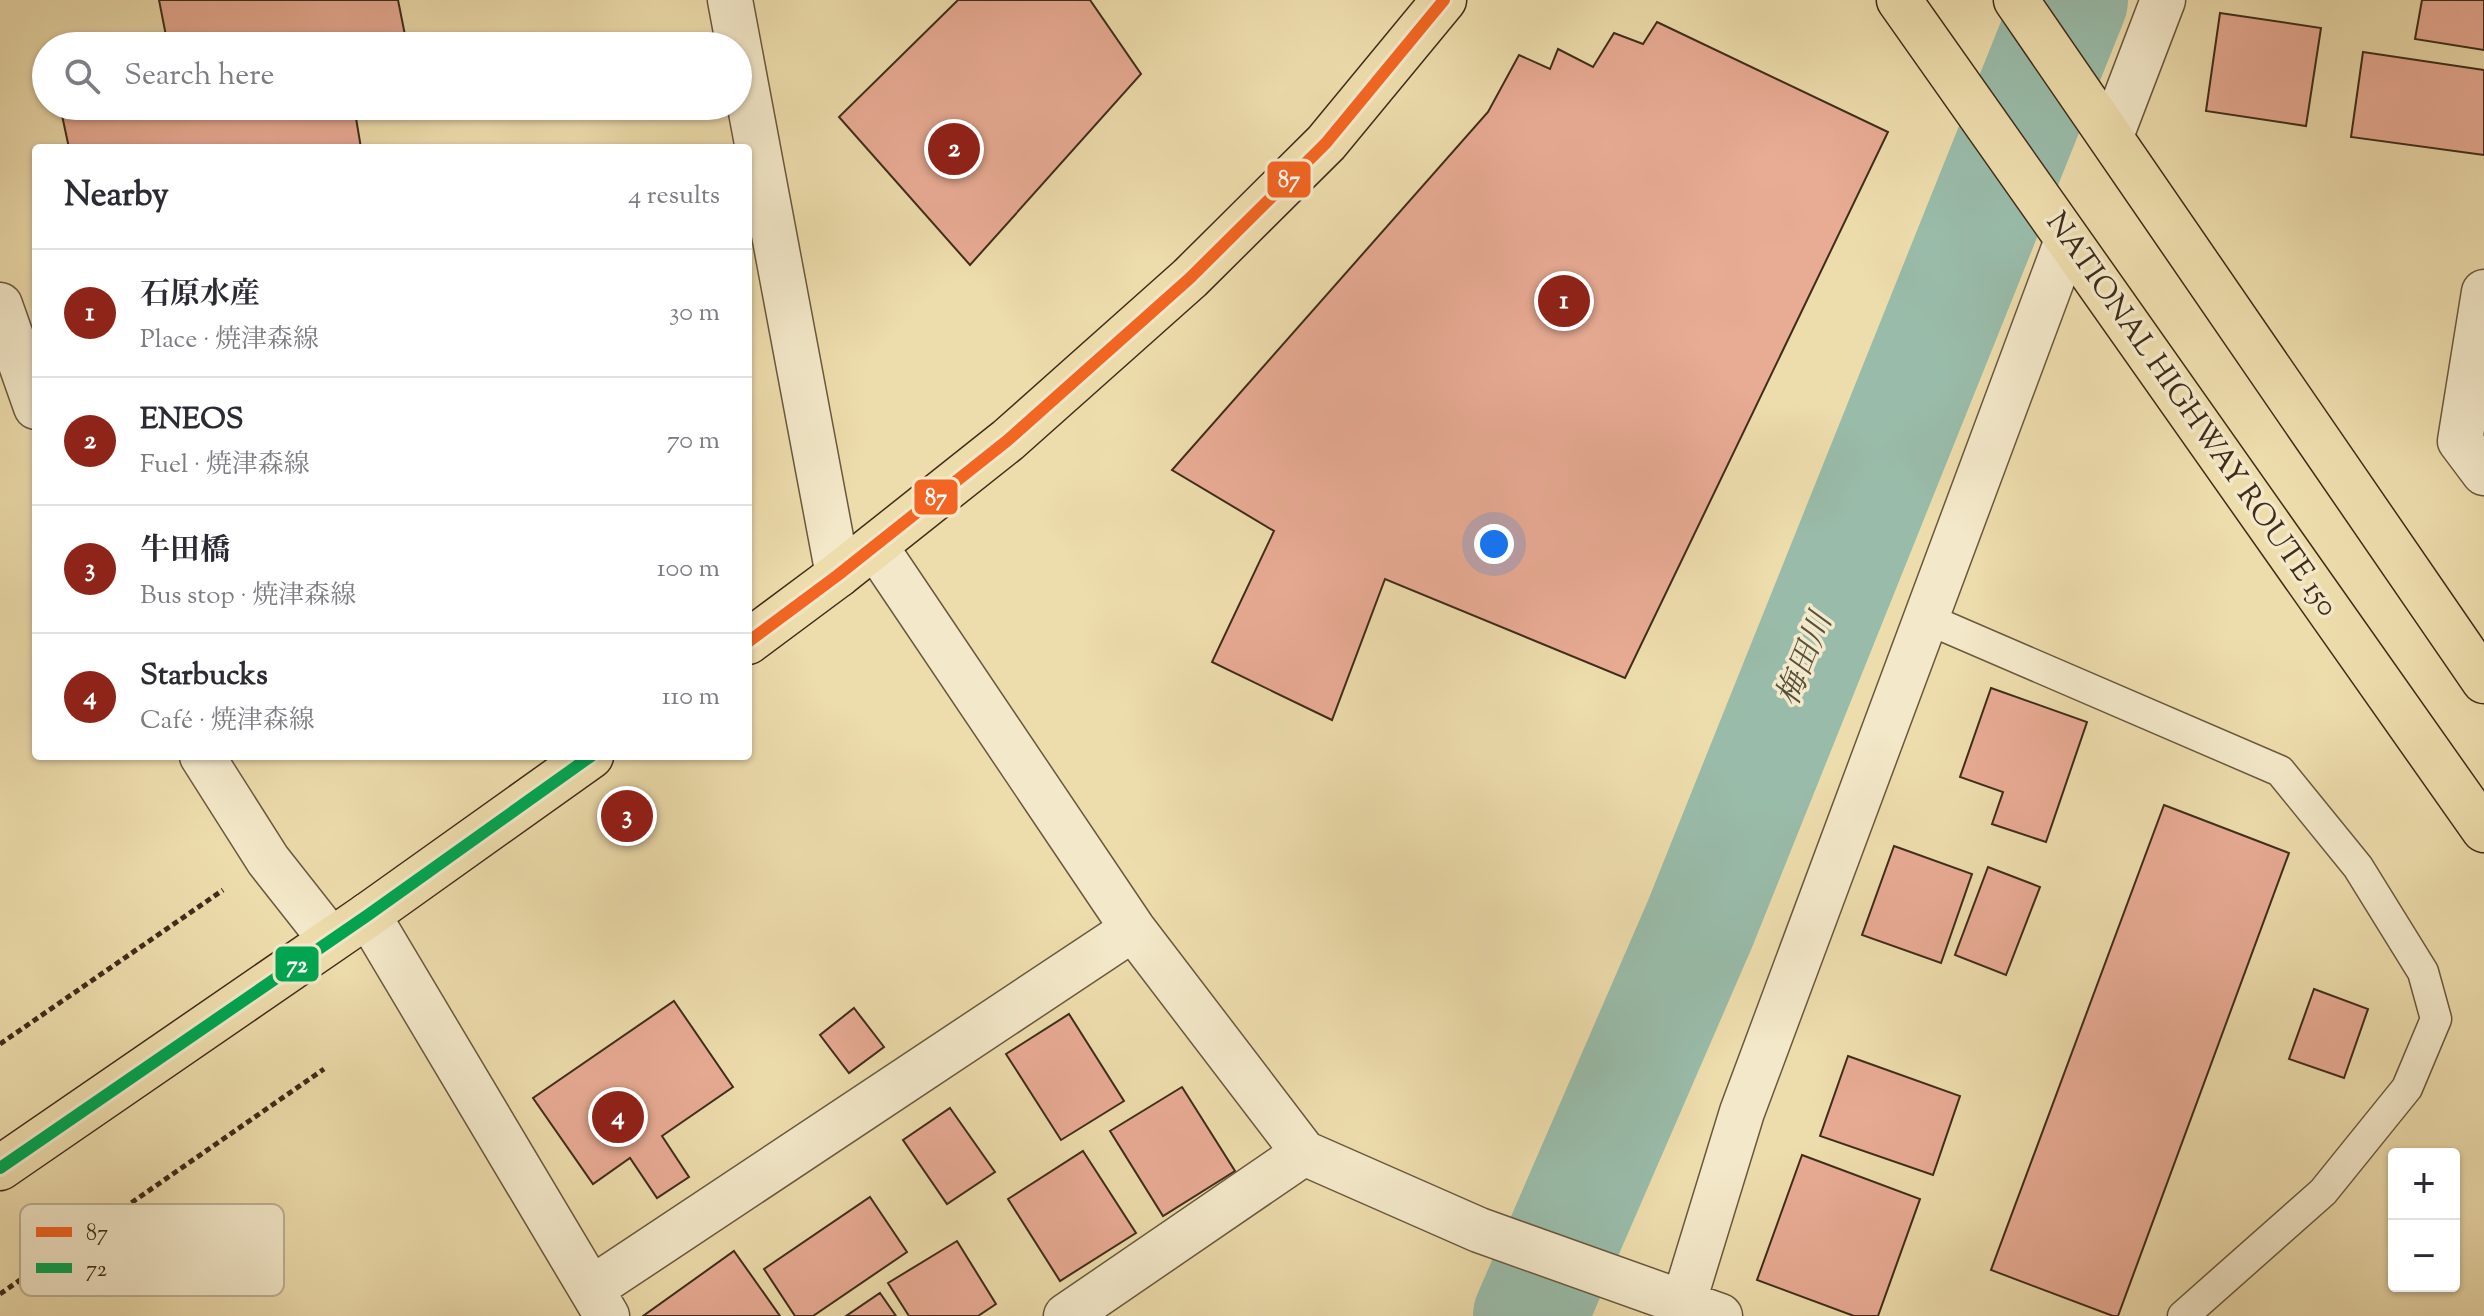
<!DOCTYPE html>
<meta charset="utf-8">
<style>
:root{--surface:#fff;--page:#f2f2f3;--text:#2b2b33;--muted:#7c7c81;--line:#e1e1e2;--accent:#8f2418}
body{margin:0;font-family:"Sorts Mill Goudy","Noto Serif JP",serif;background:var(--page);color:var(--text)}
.controls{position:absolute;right:24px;bottom:24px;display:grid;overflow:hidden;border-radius:8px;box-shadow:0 2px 6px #0004}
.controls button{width:72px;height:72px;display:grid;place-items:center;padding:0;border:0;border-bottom:2px solid var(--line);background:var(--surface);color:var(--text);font:40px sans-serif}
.you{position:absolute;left:1494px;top:544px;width:28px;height:28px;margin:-20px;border:6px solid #fff;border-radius:50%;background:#1a73e8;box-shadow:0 0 0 12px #1a73e833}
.badge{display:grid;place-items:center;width:52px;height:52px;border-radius:50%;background:var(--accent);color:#fff;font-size:26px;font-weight:700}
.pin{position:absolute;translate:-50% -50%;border:4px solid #fff;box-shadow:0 2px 8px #0006}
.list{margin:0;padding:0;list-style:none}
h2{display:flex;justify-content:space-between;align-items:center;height:104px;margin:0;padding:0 32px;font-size:34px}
h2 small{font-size:26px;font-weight:400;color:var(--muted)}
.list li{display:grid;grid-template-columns:52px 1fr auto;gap:24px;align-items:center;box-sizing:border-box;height:128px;padding:0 32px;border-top:2px solid var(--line)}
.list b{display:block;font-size:30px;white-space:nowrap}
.list p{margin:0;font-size:26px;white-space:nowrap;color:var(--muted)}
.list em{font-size:26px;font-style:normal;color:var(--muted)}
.icon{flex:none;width:44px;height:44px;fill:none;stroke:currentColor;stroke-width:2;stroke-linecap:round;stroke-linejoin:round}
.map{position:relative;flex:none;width:2484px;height:1316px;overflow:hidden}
.search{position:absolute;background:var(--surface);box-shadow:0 2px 6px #0004;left:32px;top:32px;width:720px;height:88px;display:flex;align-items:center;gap:20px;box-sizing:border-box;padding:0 28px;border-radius:44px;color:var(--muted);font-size:30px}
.panel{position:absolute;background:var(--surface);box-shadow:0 2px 6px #0004;left:32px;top:144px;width:720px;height:616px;border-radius:8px}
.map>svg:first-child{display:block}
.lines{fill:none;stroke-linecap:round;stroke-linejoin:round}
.river{stroke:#99bcaa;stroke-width:114}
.building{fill:#e8ab94;stroke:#3f2c1a;stroke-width:2}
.service-casing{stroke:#6a583e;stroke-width:33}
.minor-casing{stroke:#6a583e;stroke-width:47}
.primary-casing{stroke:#3f2c1a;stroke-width:47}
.trunk-casing{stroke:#3f2c1a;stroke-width:47}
.path{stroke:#3f2c1a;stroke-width:5;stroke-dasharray:6 4;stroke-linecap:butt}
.service{stroke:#f3e8c9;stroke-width:30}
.minor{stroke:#f3e8c9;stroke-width:44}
.primary{stroke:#eddcac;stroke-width:44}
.trunk{stroke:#eddcac;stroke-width:44}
.bus-1-casing{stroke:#f3e8c9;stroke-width:18}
.bus-2-casing{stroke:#f3e8c9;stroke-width:18}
.bus-1{stroke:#f26522;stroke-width:12}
.bus-2{stroke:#00a651;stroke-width:12}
.labels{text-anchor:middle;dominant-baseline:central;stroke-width:7;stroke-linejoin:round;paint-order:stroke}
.street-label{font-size:30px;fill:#3f2c1a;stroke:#f3e8c9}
.water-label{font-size:32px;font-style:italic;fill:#56503e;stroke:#f3e8c9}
.key{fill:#f3e8c9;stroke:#bdb094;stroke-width:2}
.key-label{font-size:22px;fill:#3f2c1a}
.line-badge{stroke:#f3e8c9;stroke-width:3}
.badge-label{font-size:22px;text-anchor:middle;font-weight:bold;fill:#fff}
</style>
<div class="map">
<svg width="2484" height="1316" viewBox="0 0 2484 1316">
<rect width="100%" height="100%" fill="#eddcac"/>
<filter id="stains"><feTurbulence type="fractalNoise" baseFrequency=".0025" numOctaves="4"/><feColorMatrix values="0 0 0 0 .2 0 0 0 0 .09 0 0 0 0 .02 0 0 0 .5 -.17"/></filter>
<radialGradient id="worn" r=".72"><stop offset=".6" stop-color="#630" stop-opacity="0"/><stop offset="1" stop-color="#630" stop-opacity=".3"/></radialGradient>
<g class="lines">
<path class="river" d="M1530,1316L1700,924L2071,0"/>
</g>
<path class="building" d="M159,0H398L407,45L168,46Z
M958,0H1090L1141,74L970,265L839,117Z
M2422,0H2484V50L2415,39Z
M2220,13L2321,28L2306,126L2206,111Z
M1657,22L1888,132L1625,678L1385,579L1332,720L1212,662L1274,531L1172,470L1488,112L1519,55L1550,69L1558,49L1593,67L1614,33L1643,44Z
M2363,52L2484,70V155L2351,137Z
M60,106H354L361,148H69Z
M1991,688L2087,722L2046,842L1992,824L2003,792L1960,777Z
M2164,805L2289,853L2118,1316H2113L1991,1270Z
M1894,846L1972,874L1941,963L1862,935Z
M1988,867L2040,887L2006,975L1955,955Z
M2314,989L2368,1009L2344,1078L2289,1059Z
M674,1001L733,1087L662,1136L689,1177L657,1198L630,1158L593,1184L533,1098Z
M854,1008L884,1047L849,1073L820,1035Z
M1069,1014L1124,1101L1061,1140L1006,1054Z
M1848,1056L1960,1096L1933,1175L1820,1136Z
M1182,1087L1235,1171L1163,1216L1110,1131Z
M950,1108L995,1172L947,1204L903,1140Z
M1083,1151L1136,1233L1060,1281L1008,1199Z
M1802,1155L1920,1199L1878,1316H1854L1757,1280Z
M870,1197L907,1252L813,1316H795L764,1269Z
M957,1241L996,1304L978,1316H909L888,1283Z
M734,1251L780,1316H643Z
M880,1293L896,1316H846Z"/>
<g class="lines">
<defs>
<path id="service" d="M1925,618L2280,771L2358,867L2423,972L2436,1019L2407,1088L2323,1192L2183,1316"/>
<path id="minor" d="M730,0L838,575
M2111,136L2163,0
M2484,292L2460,441L2484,473
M0,305L36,407
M875,546L1133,929L1304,1153L1479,1230L1720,1316
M202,756L268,860L331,940
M368,915L607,1316
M591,1289L1133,929
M1684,1301L1742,1112L2067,240
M1066,1316L1304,1153"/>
<path id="primary" d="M748,642L838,575L1008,440L1190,278L1326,143L1444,0
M0,1168L368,915L591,756"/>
<path id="trunk" d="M1899,0L2484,830
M2016,0L2484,681"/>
</defs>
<use href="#service" class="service-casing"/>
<use href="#minor" class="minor-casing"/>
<use href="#primary" class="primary-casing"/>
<use href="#trunk" class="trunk-casing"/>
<path class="path" d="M0,1044L223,890
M0,1294L324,1069"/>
<use href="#service" class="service"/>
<use href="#minor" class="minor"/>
<use href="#primary" class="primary"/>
<use href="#trunk" class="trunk"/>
<defs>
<path id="bus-1" d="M748,642L838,575L1008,440L1190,278L1326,143L1444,0"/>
<path id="bus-2" d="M0,1168L368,915L591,756"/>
</defs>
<use href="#bus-1" class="bus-1-casing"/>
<use href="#bus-2" class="bus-2-casing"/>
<use href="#bus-1" class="bus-1"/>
<use href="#bus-2" class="bus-2"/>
</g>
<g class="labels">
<g class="street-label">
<text transform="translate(2191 415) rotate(55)">NATIONAL HIGHWAY ROUTE 150</text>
</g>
<g class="water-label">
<text transform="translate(1806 660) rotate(-68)">梅田川</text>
</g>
</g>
<rect x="20" y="1204" width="264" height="92" rx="12" class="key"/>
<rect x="36" y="1227" width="36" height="10" fill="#f26522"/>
<rect x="36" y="1263" width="36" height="10" fill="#00a651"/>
<g class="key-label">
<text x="86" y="1240">87</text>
<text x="86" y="1276">72</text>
</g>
<g class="line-badge">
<rect x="1266" y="160" width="46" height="39" rx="8" fill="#f26522"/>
<rect x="913" y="478" width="46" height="38" rx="8" fill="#f26522"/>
<rect x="274" y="945" width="46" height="38" rx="8" fill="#00a651"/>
</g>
<g class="badge-label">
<text x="1289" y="187">87</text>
<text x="936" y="505">87</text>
<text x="297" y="972">72</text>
</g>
<rect width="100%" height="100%" filter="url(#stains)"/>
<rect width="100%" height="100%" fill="url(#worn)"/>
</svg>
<div class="controls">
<button>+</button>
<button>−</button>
</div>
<div class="you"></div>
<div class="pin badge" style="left:1564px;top:301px">1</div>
<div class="pin badge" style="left:954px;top:149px">2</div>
<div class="pin badge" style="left:627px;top:816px">3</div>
<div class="pin badge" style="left:618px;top:1117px">4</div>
<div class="search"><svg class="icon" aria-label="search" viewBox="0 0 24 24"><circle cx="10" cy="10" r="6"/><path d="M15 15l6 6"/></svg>Search here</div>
<section class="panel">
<h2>Nearby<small>4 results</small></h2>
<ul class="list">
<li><span class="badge">1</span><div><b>石原水産</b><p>Place · 焼津森線</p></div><em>30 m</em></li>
<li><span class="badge">2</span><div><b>ENEOS</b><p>Fuel · 焼津森線</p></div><em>70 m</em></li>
<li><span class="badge">3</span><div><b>牛田橋</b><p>Bus stop · 焼津森線</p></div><em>100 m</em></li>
<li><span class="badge">4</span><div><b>Starbucks</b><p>Café · 焼津森線</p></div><em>110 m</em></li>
</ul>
</section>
</div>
